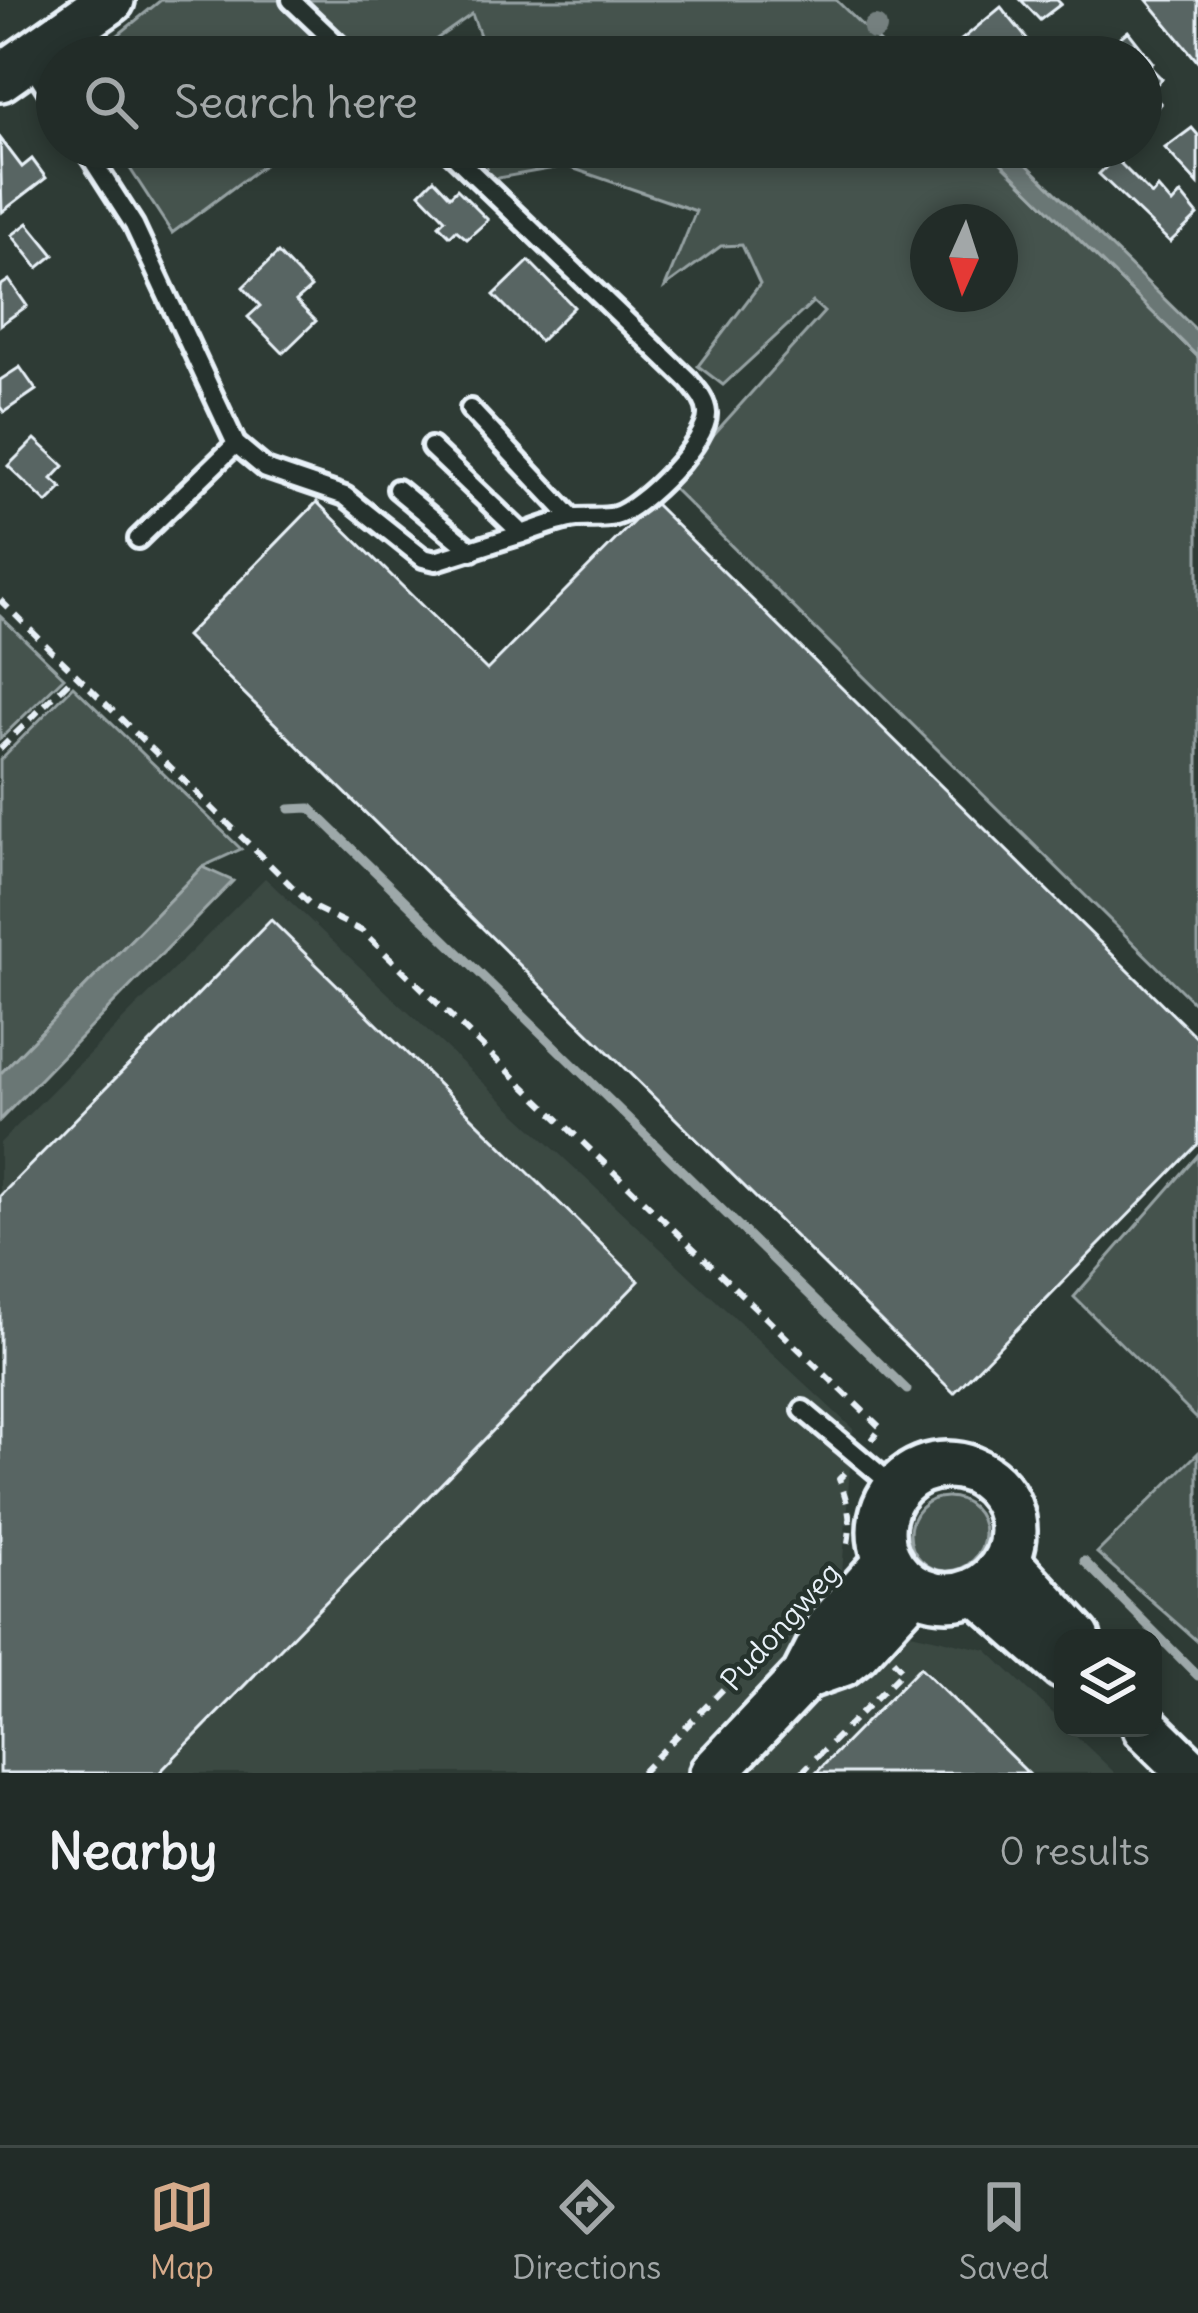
<!DOCTYPE html>
<style>
:root{--surface:#222c28;--page:#2e3834;--text:#f1f3f6;--muted:#a2a7a8;--line:#3f4845;--accent:#d6ab8b}
body{margin:0;font-family:Delius,sans-serif;background:var(--page);color:var(--text)}
.controls{position:absolute;right:36px;bottom:36px;display:grid;overflow:hidden;border-radius:24px;box-shadow:0 6px 18px #0003}
.controls button{width:108px;height:108px;display:grid;place-items:center;padding:0;border:0;border-bottom:3px solid var(--line);background:var(--surface);color:var(--text);font:60px sans-serif}
.compass{position:absolute;left:910px;top:204px;width:108px;height:108px;border-radius:50%;background:var(--surface);box-shadow:0 6px 18px #0003;rotate:183deg}
.list{margin:0;padding:0;list-style:none}
h2{display:flex;justify-content:space-between;align-items:center;height:156px;margin:0;padding:0 48px;font-size:51px}
h2 small{font-size:39px;font-weight:400;color:var(--muted)}
.icon{flex:none;width:66px;height:66px;fill:none;stroke:currentColor;stroke-width:2;stroke-linecap:round;stroke-linejoin:round}
.map{position:relative;flex:none;width:1198px;height:1773px;overflow:hidden}
.search{position:absolute;background:var(--surface);box-shadow:0 6px 18px #0003;left:36px;right:36px;top:36px;height:132px;display:flex;align-items:center;gap:30px;box-sizing:border-box;padding:0 42px;border-radius:66px;color:var(--muted);font-size:45px}
.sheet{height:372px;background:var(--surface)}
nav{display:flex;justify-content:space-around;align-items:center;box-sizing:border-box;height:168px;border-top:3px solid var(--line);background:var(--surface);font-size:33px;color:var(--muted)}
nav a{display:grid;justify-items:center;gap:6px}
nav .on{color:var(--accent)}
.map>svg:first-child{display:block}
.built{fill:#3b4843}
.green{fill:#45524e;stroke:#96a2a3;stroke-width:3;fill-rule:evenodd}
.water{fill:#6b7775;stroke:#9da8a9;stroke-width:3}
.lines{fill:none;stroke-linecap:round;stroke-linejoin:round}
.stream{stroke:#9da8a9;stroke-width:9}
.building{fill:#596563;stroke:#e8f1f8;stroke-width:3}
.lane-casing{stroke:#e8f1f8;stroke-width:26}
.secondary-casing{stroke:#e8f1f8;stroke-width:54}
.path{stroke:#e8f1f8;stroke-width:6;stroke-dasharray:12 9;stroke-linecap:butt}
.lane{stroke:#26332d;stroke-width:16}
.secondary{stroke:#26332d;stroke-width:45}
.tree{fill:#75807f}
.labels{text-anchor:middle;dominant-baseline:central;stroke-width:9;stroke-linejoin:round;paint-order:stroke}
.street-label{font-size:30px;fill:#e8f1f8;stroke:#26332d}
</style>
<div class="map">
<svg width="1198" height="1773" viewBox="0 0 1198 1773">
<rect width="100%" height="100%" fill="#2e3b35"/>
<filter id="ink" filterUnits="userSpaceOnUse"><feTurbulence type="fractalNoise" baseFrequency=".00833" numOctaves="2"/><feDisplacementMap in="SourceGraphic" scale="24" xChannelSelector="R" yChannelSelector="G"/><feConvolveMatrix kernelMatrix="1 2 1 2 8 2 1 2 1" color-interpolation-filters="sRGB"/></filter>
<g filter="url(#ink)">
<path class="built" d="M265,878L853,1429L842,1574L897,1630L987,1650L1063,1723V1728H1068L1115,1773H0V1143Z"/>
<path class="green" d="M161,0H836L894,57H488L472,14L411,57H91Z
M116,147H288L172,233Z
M495,147H985L1198,357V1007L669,484L824,312L813,302L723,385L698,366L760,284L742,245L721,246L665,287L696,211L566,166L481,181ZM928,222H1000V294H928Z
M0,616L64,677L0,739Z
M73,686L241,849L202,867L0,1074V760Z
M1198,1155V1420L1074,1297Z
M1198,1453V1642L1097,1553Z
M910 1534a37 37 0 1 1 74 0a37 37 0 1 1-74 0Z"/>
<path class="water" d="M985,147H1009L1198,332V357Z
M202,867L233,881L0,1120V1074Z"/>
<g class="lines">
<path class="stream" d="M289,809L310,808L907,1390
M1084,1561L1198,1676"/>
</g>
<path class="building" d="M1021,0H1057L1061,4L1040,20Z
M1147,0H1198V62Z
M1001,7L1028,40L1009,54L998,43L977,57H963L954,46Z
M1128,31L1153,63L1141,72V57H1095Z
M1152,69L1162,79L1149,91L1161,104L1142,123L1141,79Z
M1192,128L1198,135V184L1165,148Z
M0,138L22,167L32,159L46,178L2,212Z
M1115,158L1152,195L1158,188L1172,204L1181,194L1198,215L1170,242L1099,174Z
M434,179L450,196L457,189L488,220L467,239L456,230L450,236L439,225L445,219L420,193Z
M28,223L54,255L38,268L12,235Z
M278,253L311,288L296,301L316,321L283,353L248,317L260,306L243,287Z
M529,261L574,307L540,341L494,295Z
M9,280L27,306L0,325V286Z
M20,367L36,390L4,412L0,407V380Z
M35,439L64,466L52,479L62,488L47,503L8,466Z
M317,502L487,670L653,502L1198,1039V1144L954,1393L186,636Z
M271,920L639,1281L159,1773H0V1196Z
M920,1667L1028,1773H816Z"/>
<g class="lines">
<defs>
<path id="lane" d="M291,0L351,57
M28,60L57,105
M84,147L134,225L236,444L138,539
M445,147L689,381C697,391 706,400 707,413C709,441 641,509 615,516C603,519 589,517 577,518C558,520 539,528 522,534
M470,409L572,518
M236,444L266,469L345,496L423,558L436,561L522,534L431,447
M397,489L472,551
M803,1410L896,1488"/>
<path id="secondary" d="M0,78L111,0
M881 1531a66 66 0 1 1 132 0a66 66 0 1 1-132 0Z
M1006,1561L1077,1638
M976,1590L1063,1666
M805,1676L842,1663L856,1652L914,1589
M1146,1728L1192,1773
M713,1773L805,1676L831,1625L888,1561"/>
</defs>
<use href="#lane" class="lane-casing"/>
<use href="#secondary" class="secondary-casing"/>
<path class="path" d="M0,600L313,907L362,931L881,1428L872,1440
M0,749L75,675
M845,1473L839,1479C848,1502 854,1525 846,1551
M641,1773L786,1625
M801,1773L903,1671L893,1660"/>
<use href="#lane" class="lane"/>
<use href="#secondary" class="secondary"/>
</g>
<circle class="tree" cx="875" cy="28" r="12"/>
</g>
<g class="labels">
<g class="street-label">
<text transform="translate(780 1626) rotate(-48)">Pudongweg</text>
</g>
</g>
</svg>
<div class="controls">
<button><svg class="icon" aria-label="layers" viewBox="0 0 24 24"><path d="M12 4l9 5-9 5-9-5zM3 14l9 5 9-5"/></svg></button>
</div>
<svg class="compass" viewBox="-18 -18 36 36"><path d="M0-13l5 13h-10z" fill="#e53935"/><path d="M0 13l5-13h-10z" fill="#a2a7a8"/></svg>
<div class="search"><svg class="icon" aria-label="search" viewBox="0 0 24 24"><circle cx="10" cy="10" r="6"/><path d="M15 15l6 6"/></svg>Search here</div>
</div>
<section class="sheet">
<h2>Nearby<small>0 results</small></h2>
<ul class="list">
</ul>
</section>
<nav>
<a class="on"><svg class="icon" aria-label="map" viewBox="0 0 24 24"><path d="M3 6l6-2 6 2 6-2v14l-6 2-6-2-6 2zM9 4v14M15 6v14"/></svg>Map</a>
<a><svg class="icon" aria-label="directions" viewBox="0 0 24 24"><path d="M12 3l9 9-9 9-9-9zM9 14v-3h6M13 9l2 2-2 2"/></svg>Directions</a>
<a><svg class="icon" aria-label="saved" viewBox="0 0 24 24"><path d="M7 4h10v16l-5-4-5 4z"/></svg>Saved</a>
</nav>
